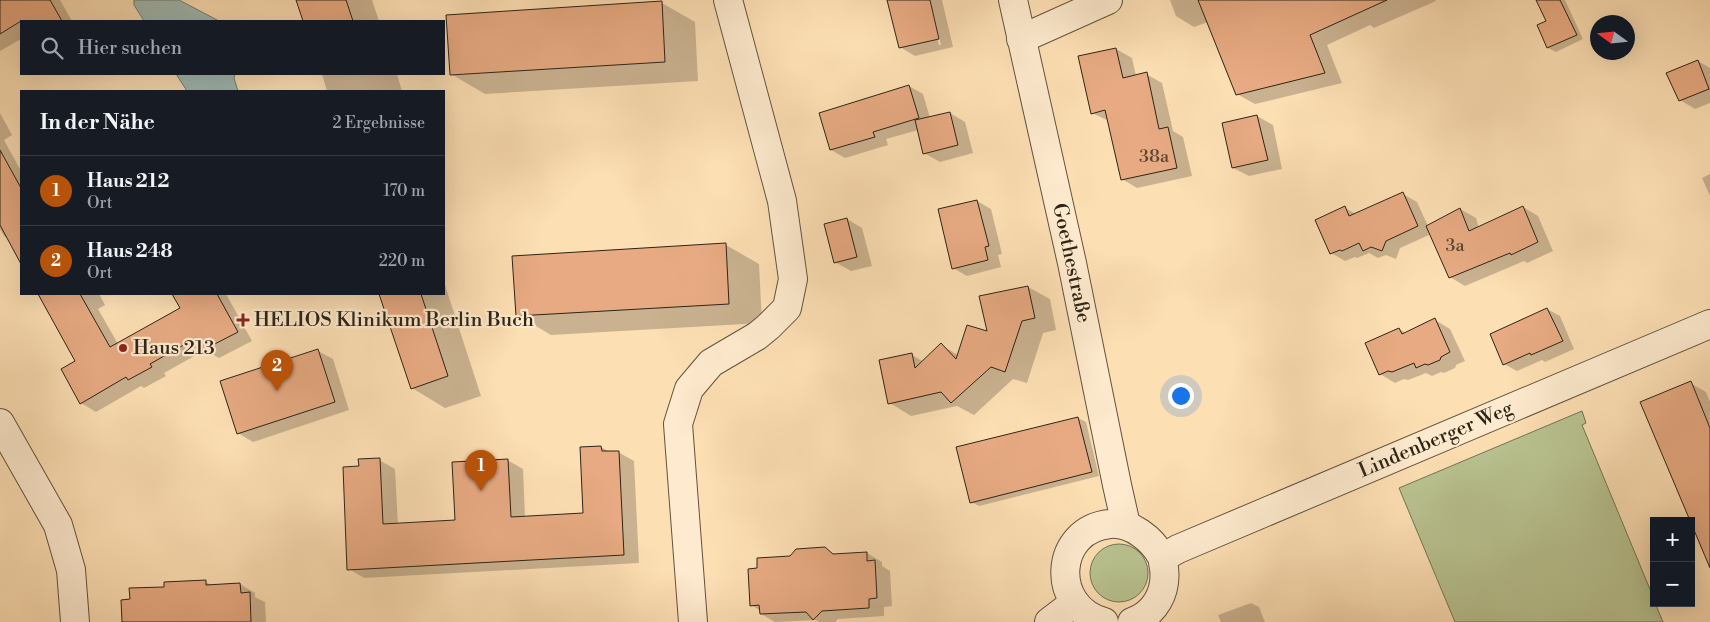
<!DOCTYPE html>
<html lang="de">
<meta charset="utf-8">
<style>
:root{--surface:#171b24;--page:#20242c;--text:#f1f3f6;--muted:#9ea1a6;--line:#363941;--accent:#b45309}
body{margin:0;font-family:"Libre Bodoni",serif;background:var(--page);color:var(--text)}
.controls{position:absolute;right:15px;bottom:15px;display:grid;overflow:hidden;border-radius:0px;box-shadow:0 5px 20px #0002}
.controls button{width:45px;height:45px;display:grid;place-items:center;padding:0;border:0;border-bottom:1px solid var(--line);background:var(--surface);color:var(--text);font:25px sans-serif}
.compass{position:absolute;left:1590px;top:15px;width:45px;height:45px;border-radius:50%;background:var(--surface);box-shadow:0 5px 20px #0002;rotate:285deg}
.you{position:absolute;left:1180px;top:395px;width:18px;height:18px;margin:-12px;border:4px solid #fff;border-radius:50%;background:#1a73e8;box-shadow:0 0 0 8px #1a73e833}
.badge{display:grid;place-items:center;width:32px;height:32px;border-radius:50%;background:var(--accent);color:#fff;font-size:16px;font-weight:700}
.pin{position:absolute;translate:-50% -41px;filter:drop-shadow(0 1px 2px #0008)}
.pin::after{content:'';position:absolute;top:26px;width:18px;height:15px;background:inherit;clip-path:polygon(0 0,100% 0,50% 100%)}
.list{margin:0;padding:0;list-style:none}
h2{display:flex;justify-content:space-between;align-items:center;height:65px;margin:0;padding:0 20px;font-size:21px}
h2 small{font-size:16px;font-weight:400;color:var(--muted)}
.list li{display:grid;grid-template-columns:32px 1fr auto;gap:15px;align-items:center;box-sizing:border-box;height:70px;padding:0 20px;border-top:1px solid var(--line)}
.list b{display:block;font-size:19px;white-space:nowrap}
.list p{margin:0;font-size:16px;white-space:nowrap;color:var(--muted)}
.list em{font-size:16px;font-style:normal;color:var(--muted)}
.icon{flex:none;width:28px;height:28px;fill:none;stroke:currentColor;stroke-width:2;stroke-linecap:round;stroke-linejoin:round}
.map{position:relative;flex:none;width:1710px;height:622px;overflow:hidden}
.search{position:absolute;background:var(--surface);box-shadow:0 5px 20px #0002;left:20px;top:20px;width:425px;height:55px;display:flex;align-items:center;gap:12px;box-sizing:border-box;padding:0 18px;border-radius:0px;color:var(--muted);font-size:19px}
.panel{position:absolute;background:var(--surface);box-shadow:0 5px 20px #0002;left:20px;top:90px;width:425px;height:205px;border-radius:0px}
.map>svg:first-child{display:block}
.green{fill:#b9c391;stroke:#737454}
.water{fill:#a1bbb4;stroke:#737f75}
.shadow{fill:#0003}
.building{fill:#e7aa82;stroke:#2d2417}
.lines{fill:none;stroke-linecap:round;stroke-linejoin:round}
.minor-casing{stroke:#61533e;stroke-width:30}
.minor{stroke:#feeace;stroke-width:28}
.poi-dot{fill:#8f2418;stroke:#feeace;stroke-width:2}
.labels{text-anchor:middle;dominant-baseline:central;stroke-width:4.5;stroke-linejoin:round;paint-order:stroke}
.number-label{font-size:18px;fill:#5c4632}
.street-label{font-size:20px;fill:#2d2417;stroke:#feeace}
.poi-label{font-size:20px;fill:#2d2417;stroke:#feeace;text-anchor:start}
</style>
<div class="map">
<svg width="1710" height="622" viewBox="0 0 1710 622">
<rect width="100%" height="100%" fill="#fddfb4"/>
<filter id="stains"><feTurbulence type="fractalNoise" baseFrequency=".004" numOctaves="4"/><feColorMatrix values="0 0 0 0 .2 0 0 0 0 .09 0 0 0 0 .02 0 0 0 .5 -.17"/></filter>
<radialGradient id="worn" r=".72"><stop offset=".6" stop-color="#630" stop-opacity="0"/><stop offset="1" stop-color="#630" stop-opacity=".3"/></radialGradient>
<path class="green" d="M1582,411L1586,423L1582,425L1654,599V603H1655L1663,622H1455L1399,488Z
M1090 573a29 29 0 1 1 58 0a29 29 0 1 1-58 0Z"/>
<path class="water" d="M134,0H179L219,21H144L134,5Z
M176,74H235L234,78L238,91H187Z"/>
<path class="shadow" d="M0,0H60L72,21H21V39L0,51Z
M297,0H372L379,21H304Z
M889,0H928L939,45H941L930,0H942L953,47L915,56L900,47Z
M1170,0H1435L1436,1L1374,28L1370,25L1327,45L1342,83L1255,104L1237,94L1208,22L1194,27L1176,16Z
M1538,0H1565L1583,39L1556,52L1548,48L1538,26L1547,22Z
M662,3L695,22L698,81L485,94L451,74Z
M1116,49L1132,58L1136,76L1146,74L1162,83L1173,131L1183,137L1192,176L1137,188L1122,179L1109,121L1092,113L1079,57Z
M1698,61L1710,68V103L1695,109L1680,100Z
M322,74H397L402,91H327Z
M909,86L923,94L930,118L950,113L965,122L973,153L940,162L924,153L918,130L886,139L888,145L845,158L831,150Z
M0,113L12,135L4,140L21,171V261L9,239L4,236L0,229Z
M1257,116L1273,125L1282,169L1249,176L1233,168Z
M1710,174V196L1702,178Z
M1403,194L1417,202L1428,226L1460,209L1476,218L1479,228L1523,207L1538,216L1553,251L1527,263L1524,261L1465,286L1450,277L1431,234L1400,248L1396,259L1386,255L1378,258L1369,253L1357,258L1355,257L1345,261L1331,253L1345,208L1356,214Z
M977,201L991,209L1002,254L998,255L1001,267L967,276L953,268Z
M847,219L862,228L872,266L851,271L835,262Z
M726,245L759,264L762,323L551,335L517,315Z
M444,282L481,396L445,408L412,388L381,294H444Z
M1028,287L1050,299L1056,330L1043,333L1027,383L1013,379L974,415L957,406L911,416L890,403L912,355L924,362L941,345L958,355L989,333Z
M39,294H99L105,305L98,309L118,344L181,309L173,294H226L252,341L219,358L205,350L164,373L166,376L144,388L141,386L96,412L81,403L77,362Z
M1547,309L1560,316L1574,349L1545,362L1542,360L1517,371L1504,364Z
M1435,320L1450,329L1465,361L1456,365L1455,368L1444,373L1441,372L1432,376L1426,373L1408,380L1404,379L1395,383L1380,374L1399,329L1406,333Z
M318,351L333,359L349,410L253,442L238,433Z
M1690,383L1706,392L1710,402V540Z
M1078,418L1086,422L1099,476L979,506L971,502Z
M601,447L610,452H618L634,461L639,563L364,578L349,569L360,467L379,460L395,469L398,525L456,521L507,460L523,469L525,517L584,514Z
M824,548L836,555L867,553L882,562V566L890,571L892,606L884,607V616L838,619L835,622H819L816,620L775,622L761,614V611L751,605L758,569Z
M206,582L213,586L240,584L255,593V597L265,602L266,622H123L132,601L165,588Z
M1251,603L1259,607L1265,622H1221L1218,615Z"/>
<path class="building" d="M0,0H50L62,21H21L0,34Z
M296,0H346L353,21H303Z
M887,0H930L939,39L899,48Z
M1198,0H1387L1310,35L1325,73L1236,95Z
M1536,0H1560L1577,35L1547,48L1537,25L1546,21Z
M662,1L665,62L450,75L446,15Z
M1116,48L1123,78L1147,72L1159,129L1168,127L1177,168L1121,180L1105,110L1091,114L1078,56Z
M1698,60L1709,89L1679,101L1666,73Z
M909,85L919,118L873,132L875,137L830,150L819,113Z
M950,112L958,145L923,154L915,120Z
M1257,115L1268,160L1232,168L1222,123Z
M0,150L21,188V264L0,225Z
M1403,192L1418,226L1386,241L1382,251L1371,247L1363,251L1359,243L1342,251L1340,250L1330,254L1315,220L1345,206L1349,216Z
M977,200L989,246L985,247L988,260L952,269L938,209Z
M1523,206L1538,242L1511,255L1510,253L1449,278L1426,226L1460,208L1469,231Z
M847,218L857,257L834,263L824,224Z
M726,243L729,304L516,316L512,256Z
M1028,286L1035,318L1022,321L1005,372L991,367L951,403L941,392L888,404L879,360L912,353L915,368L941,343L956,359L967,325L987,331L979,296Z
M38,294H80L110,347L180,308L172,294H217L238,332L203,350L196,338L150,364L152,367L128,380L126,377L80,404L61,369L75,361Z
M379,294H421L448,376L411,389Z
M1547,308L1563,341L1531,355L1530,353L1503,365L1490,334Z
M1435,318L1450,352L1441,357L1440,360L1428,365L1425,364L1416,368L1414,363L1392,372L1388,371L1379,375L1365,343L1399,328L1402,334Z
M318,349L335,402L237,434L220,381Z
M1691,381L1710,428V568L1640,402Z
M1078,417L1092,472L970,503L956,447Z
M601,446L602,451H619L624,555L347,570L343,467L359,466L358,459L380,458L383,524L455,520L452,462L508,459L511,517L583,513L580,447Z
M825,547L833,554L867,552V561L875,560L877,598L869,599V608L822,611L813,620L806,612L760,614L759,605L750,606L748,569L757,568V558L790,556L796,549Z
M206,580V585L240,583L241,593L250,592L251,622H122L121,600L130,599L129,588L164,587V582Z"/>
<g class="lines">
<defs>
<path id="minor" d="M1013,0L1072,263L1117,485L1126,525
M1021,39L1108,0
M0,423L58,525L71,570L75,622
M1162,558L1178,549L1710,324
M693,622L678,424L689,389L711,363L757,336L768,327L787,308L793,279L782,201L728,0
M1049,622L1074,603
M1104,622C1049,607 1054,529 1110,524C1131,522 1152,539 1162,557C1163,560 1163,565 1164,568C1167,592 1155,614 1132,622"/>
</defs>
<use href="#minor" class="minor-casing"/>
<use href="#minor" class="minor"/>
</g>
<g class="poi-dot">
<path d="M240.5 312.5h5v5h5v5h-5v5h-5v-5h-5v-5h5z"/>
<circle cx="123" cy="348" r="5"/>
</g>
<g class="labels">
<g class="number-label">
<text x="1154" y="156">38a</text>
<text x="1455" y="245">3a</text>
</g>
<g class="street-label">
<text transform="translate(1071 263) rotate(78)">Goethestraße</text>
<text transform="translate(1436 440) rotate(-23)">Lindenberger Weg</text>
</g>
<g class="poi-label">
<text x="254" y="320">HELIOS Klinikum Berlin Buch</text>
<text x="133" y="348">Haus 213</text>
</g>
</g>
<rect width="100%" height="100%" filter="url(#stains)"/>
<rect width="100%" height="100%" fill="url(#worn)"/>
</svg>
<div class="controls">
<button>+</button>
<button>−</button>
</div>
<svg class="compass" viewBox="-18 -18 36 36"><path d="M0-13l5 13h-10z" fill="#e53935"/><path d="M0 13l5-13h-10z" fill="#9ea1a6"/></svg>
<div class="you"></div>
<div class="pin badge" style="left:481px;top:491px">1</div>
<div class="pin badge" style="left:277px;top:391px">2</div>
<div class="search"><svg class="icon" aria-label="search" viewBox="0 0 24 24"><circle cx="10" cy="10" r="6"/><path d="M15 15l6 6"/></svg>Hier suchen</div>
<section class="panel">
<h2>In der Nähe<small>2 Ergebnisse</small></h2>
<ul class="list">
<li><span class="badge">1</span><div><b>Haus 212</b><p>Ort</p></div><em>170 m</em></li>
<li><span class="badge">2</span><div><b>Haus 248</b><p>Ort</p></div><em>220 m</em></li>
</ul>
</section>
</div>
